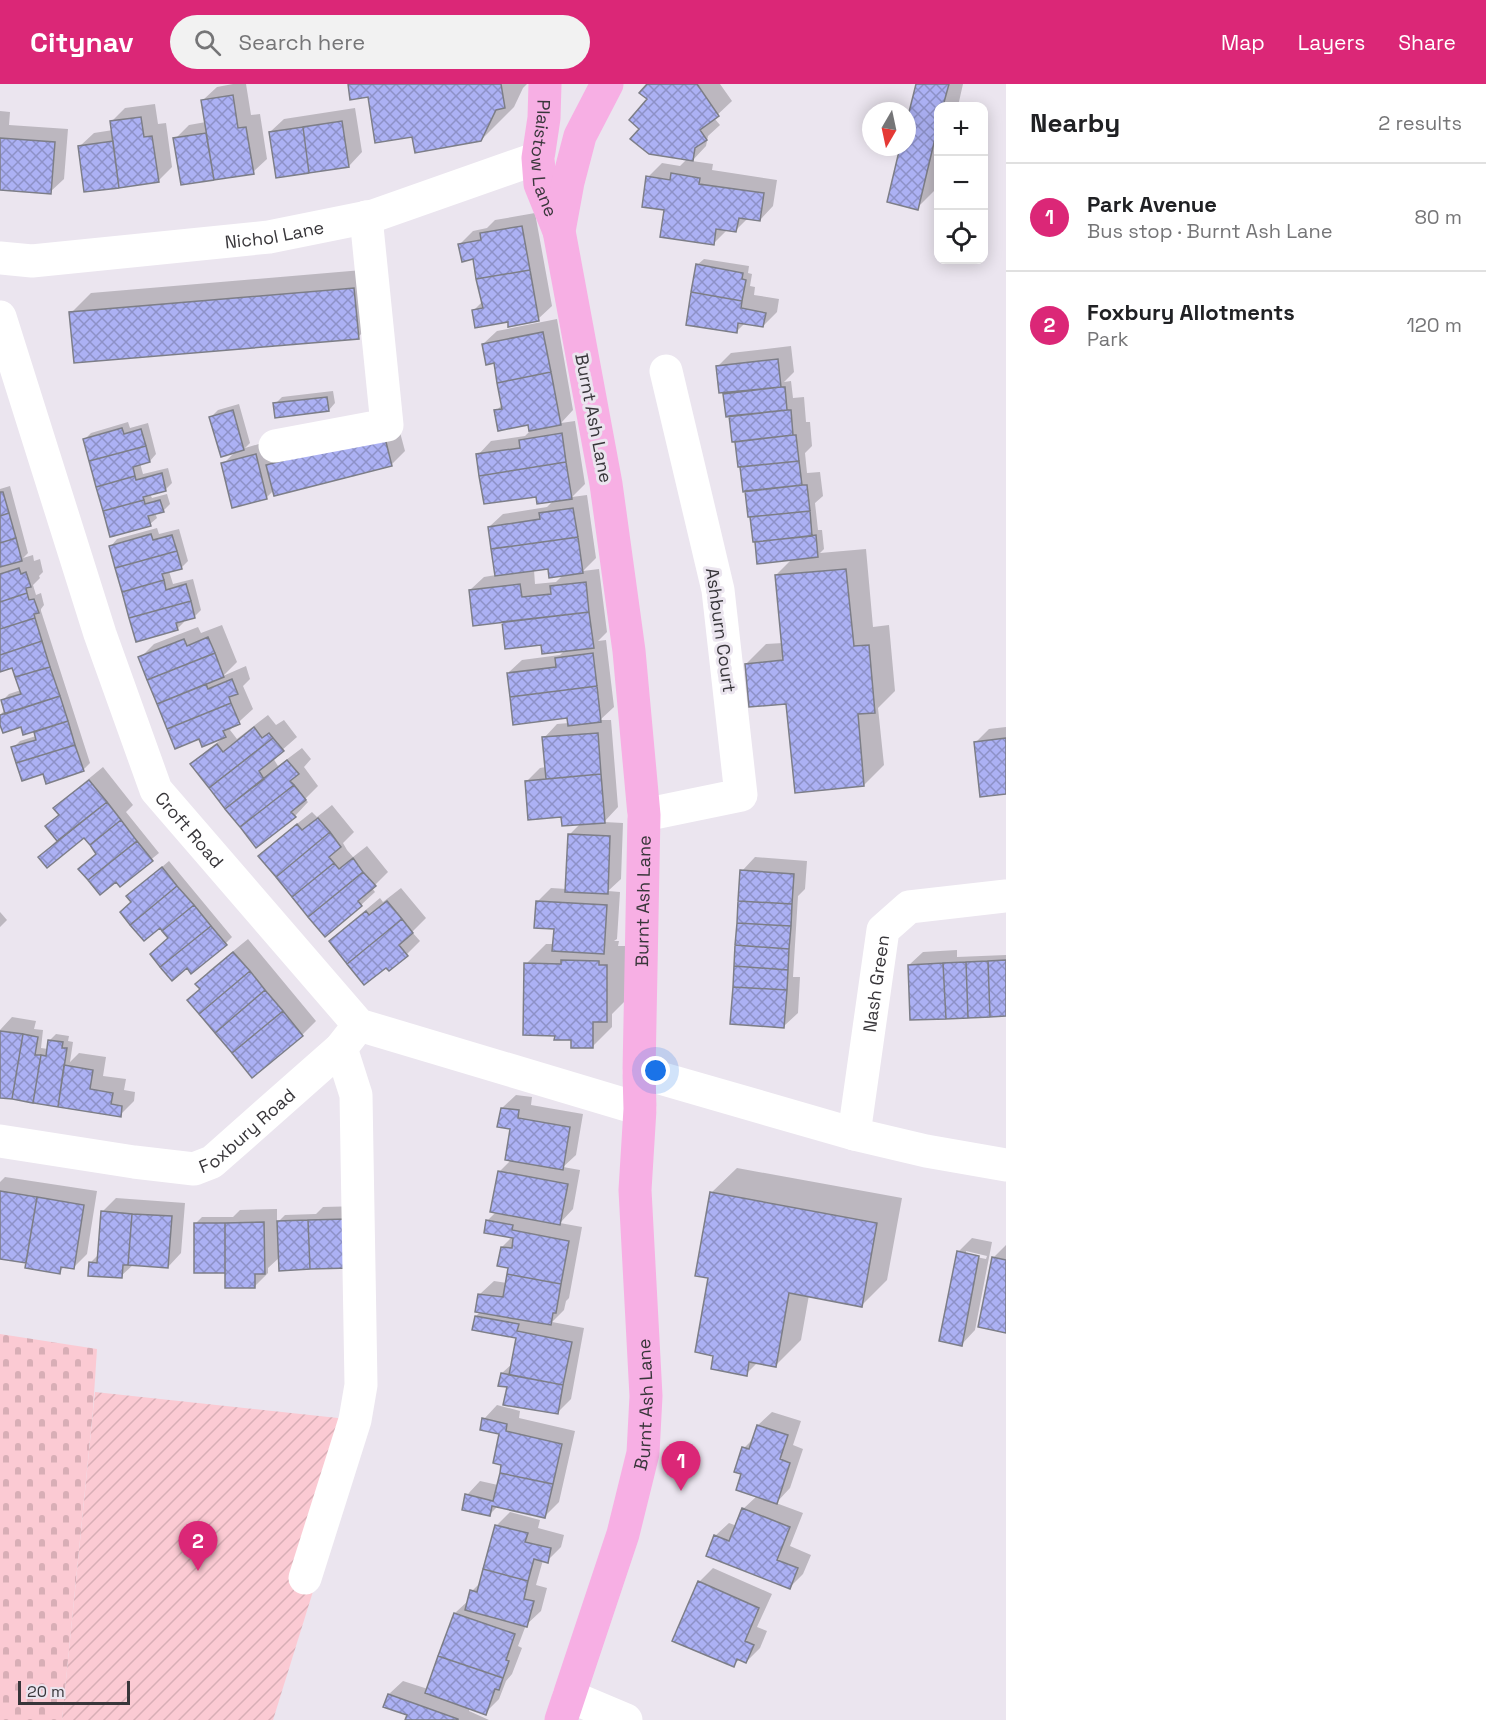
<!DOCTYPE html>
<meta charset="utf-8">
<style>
:root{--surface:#fff;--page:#f2f2f2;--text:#202124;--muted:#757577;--line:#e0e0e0;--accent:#db2777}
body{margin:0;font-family:"Space Grotesk",sans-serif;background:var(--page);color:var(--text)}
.controls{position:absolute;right:18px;top:18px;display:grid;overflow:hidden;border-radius:12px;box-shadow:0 3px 15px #0003}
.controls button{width:54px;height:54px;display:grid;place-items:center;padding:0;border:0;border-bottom:2px solid var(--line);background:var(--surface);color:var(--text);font:30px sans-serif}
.compass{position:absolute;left:862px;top:18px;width:54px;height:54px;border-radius:50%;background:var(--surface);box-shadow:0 3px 15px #0003;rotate:189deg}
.scale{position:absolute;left:18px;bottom:15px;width:112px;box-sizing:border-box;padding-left:6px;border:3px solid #38363a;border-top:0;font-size:16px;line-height:21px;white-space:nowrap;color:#38363a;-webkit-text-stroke:4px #ebe5ef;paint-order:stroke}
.you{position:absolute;left:656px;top:987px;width:21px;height:21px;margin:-15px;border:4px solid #fff;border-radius:50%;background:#1a73e8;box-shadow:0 0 0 9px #1a73e833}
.badge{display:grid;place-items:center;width:39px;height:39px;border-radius:50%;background:var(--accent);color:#fff;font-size:20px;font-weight:700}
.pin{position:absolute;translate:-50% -50px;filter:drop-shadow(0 2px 3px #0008)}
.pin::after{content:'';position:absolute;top:32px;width:21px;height:18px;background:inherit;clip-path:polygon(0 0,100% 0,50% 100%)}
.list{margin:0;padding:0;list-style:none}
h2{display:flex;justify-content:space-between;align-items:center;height:78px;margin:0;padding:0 24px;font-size:26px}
h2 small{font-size:20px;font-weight:400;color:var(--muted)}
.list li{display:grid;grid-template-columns:39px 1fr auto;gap:18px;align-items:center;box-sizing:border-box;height:108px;padding:0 24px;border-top:2px solid var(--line)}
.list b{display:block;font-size:22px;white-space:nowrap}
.list p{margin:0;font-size:20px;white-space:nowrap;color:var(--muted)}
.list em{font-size:20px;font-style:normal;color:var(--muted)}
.icon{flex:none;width:33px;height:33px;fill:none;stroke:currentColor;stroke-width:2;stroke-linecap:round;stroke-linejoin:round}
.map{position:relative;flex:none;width:1006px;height:1636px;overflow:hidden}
header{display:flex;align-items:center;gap:36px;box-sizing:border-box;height:84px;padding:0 30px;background:var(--accent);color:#fff}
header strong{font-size:28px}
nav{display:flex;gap:33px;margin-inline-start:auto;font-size:21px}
.search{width:420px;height:54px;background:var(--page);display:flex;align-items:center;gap:15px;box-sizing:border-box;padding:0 21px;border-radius:33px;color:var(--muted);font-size:22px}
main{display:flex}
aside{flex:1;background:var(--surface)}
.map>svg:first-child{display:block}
.cemetery{fill:url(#cemetery-stones)}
.garden{fill:url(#garden-furrows)}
.shadow{fill:#0003;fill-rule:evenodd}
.building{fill:url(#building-cross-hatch);stroke:#7d7e87;stroke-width:1.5}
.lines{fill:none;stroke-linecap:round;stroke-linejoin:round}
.minor{stroke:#fff;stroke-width:33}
.major{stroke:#f7afe4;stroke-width:33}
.labels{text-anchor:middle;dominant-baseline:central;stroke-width:6;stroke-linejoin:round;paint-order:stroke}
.street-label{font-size:18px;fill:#38363a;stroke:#ebe5ef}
</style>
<header>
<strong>Citynav</strong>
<div class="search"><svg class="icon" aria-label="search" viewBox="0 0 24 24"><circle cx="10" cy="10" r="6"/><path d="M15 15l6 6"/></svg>Search here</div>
<nav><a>Map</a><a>Layers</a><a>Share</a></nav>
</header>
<main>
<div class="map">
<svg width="1006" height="1636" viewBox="0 0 1006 1636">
<defs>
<pattern id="cemetery-stones" width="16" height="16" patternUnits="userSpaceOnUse" patternTransform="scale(1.5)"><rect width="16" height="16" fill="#fbcad3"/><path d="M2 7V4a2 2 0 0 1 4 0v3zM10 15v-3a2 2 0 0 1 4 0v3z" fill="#d8aeb6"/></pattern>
<pattern id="garden-furrows" width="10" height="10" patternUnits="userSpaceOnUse" patternTransform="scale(1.5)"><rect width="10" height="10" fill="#fbcad3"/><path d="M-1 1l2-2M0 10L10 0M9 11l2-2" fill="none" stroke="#d8aeb6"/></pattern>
<pattern id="building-cross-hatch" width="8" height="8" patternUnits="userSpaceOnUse" patternTransform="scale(1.5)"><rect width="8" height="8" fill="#acb1f4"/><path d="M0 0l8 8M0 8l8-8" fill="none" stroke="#8d91c7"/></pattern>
</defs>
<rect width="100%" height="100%" fill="#ebe5ef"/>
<path class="cemetery" d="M0,1250L97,1265L93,1326L62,1636H0Z"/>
<path class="garden" d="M95,1308L366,1337L273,1636H62Z"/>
<path class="shadow" d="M233,0H246L251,31L260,30L267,75L253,88L182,100L175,55L189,41L206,38L203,16L217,3Z
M349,0H527L523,4L514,23L481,56L413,51L369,11Z
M649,0H720L732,17L714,34L720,41L708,52L706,62L692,77L713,80L712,86L777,96L773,122L760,136L748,134L736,146L728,145L714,159L666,124L648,93L662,79L680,82L687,75L641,45L649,15Z
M918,0H963L958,22H938V100L937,104L917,124L902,63H907V43Z
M155,20L158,40L166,39L172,83L158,97L80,62L94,49L113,46L111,38L125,24Z
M355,24L362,68L349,82L270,48L284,35Z
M0,27L10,28L9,41L68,45L64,95L50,108L0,104Z
M535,129L552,222L538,235L509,236L473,227L483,217L474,174L460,160L473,147L487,144L495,136Z
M704,175L749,182L748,189L752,190L750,202L755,203L754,211L779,215L777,228L763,242L745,239L736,248L697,181Z
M374,185L378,234L358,253L71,229L91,209Z
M557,235L573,326L561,339L575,337L585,400L572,413L587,411L596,474L583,487L599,485L607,548L598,557L606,556L614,623L600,636H611L618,723L604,738L623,739L621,795L608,807L620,808L617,855L614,857H619L618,862H627L626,916L612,930V943L592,963L572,954L526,880L546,860H554L555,844L537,818L551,804L567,805L569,751L581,739L563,732L527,697L540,684L546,683L544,654L557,640L569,639V633L508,589L522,576L560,571L565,566L543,559L503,537L470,506L484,493L496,491L489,443L503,430L547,423L554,416L537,411L478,371L491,357L525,352L530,347L529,339L496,327L503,320L495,278L483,260L497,247ZM549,483L564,490L556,498L535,500L534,486Z
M791,262L794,288L784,298L791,297L793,314L804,313L806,338H810L812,362L805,369L807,389L820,388L823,412L815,419L818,446H822L824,465L820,469L866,465L873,543L889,541L895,607L878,624L884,681L864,701L788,618L746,580L766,560L783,559L776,491L793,474L758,478L752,431L742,384L745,381H739L736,356L725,310L728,307L718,282L731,269Z
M333,307L335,319L329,326L275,320L282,313Z
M239,320L250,359L245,364L269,357L397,337L405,367L392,380L274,406L267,413L223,380L235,368L211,333L218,326Z
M128,338L130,344L148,339L156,370L150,377L140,379L143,390L168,384L172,399L165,406L150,410L152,414L167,410L170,420L163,427L155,429L157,434L150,440L85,355L91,349Z
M10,402L28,469L23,474L33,471L34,477L40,475L43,488L39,492L40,494L33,501L36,511L41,509L44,521L41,525V527L90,679L83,686L44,688L13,664L20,657L36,652L35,646L0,636V631L5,626L2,617L9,610L21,606L13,582L0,586V405Z
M157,444L159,450L179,445L188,477L181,484L169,487L173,500L193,495L201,526L195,532L183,535L184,538L177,545L111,462L117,455Z
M222,541L237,578L223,592L246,582L250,595L243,602L253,625L230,646L237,655L268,631L276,641L284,636L297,653L273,674L278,682L302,664L311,675L304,683L318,702L305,715L308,718L295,732L192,680L206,667L223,654L200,653L140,574L154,560L198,543L201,549Z
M1006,643V708L975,659L989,645Z
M103,683L133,721L126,728L159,769L120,801L85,752L40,773L57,756L47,742L60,730L55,724L69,711Z
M332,721L354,748L343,759L347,766L353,773L367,762L388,788L372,804L375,808L361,821L325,851L260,772L274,758L312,728L317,733Z
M755,773L807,777L805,805L798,812L793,893H800L798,929L784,942L742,787Z
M169,777L232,853L226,859L169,854L135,806Z
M401,804L426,834L412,848L420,857L406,871L331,857L344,844L380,814L383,818Z
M0,828L7,836L0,843Z
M248,855L316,937L302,951L252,992L197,900L210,886Z
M957,866V873L1006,871V931L909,881L923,868Z
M12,933L36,937L34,945L43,946L41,964L48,965L50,956L56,950L69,952L68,957L73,958L70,978L79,969L106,973L103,992L126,995L124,1006L135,1008L134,1017L120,1031L0,1012V946Z
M516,1011L532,1013L531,1021L583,1030L576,1071L563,1083L580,1086L573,1125L560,1139L582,1143L569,1214L566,1217L564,1226L552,1238L584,1244L571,1315L557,1329L508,1302L502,1289L513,1279L518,1253L476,1232L481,1227L480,1210L494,1197L507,1199L510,1183L502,1163L513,1152L487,1137L496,1128L499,1088L511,1076L512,1044L502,1024Z
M737,1084L902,1114L887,1196L862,1221L809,1211L801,1256L775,1282L758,1278L746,1290L715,1271L710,1193L711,1109Z
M5,1093L97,1107L87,1170L73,1184L65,1182L59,1188L28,1178L0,1173V1098Z
M116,1114L185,1119L181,1169L168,1183L134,1180L121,1192L90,1179L99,1170L102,1128Z
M361,1122L363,1169L280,1173L268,1184V1189L255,1202L227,1185L195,1140L202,1133H233L240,1126L277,1125V1139L285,1131L316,1130L323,1123Z
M972,1154L992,1158L975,1246L962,1260L958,1168ZM966,1167L987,1172L986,1175L966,1171Z
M1006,1161V1247L993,1174Z
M497,1321L520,1327L519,1334L575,1347L559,1418L545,1432L498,1422L489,1431L467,1411L480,1397L498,1401L501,1389V1349L484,1335Z
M772,1328L801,1337L793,1361L803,1365L790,1404L776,1419L803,1429L790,1462L811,1471L803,1490L790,1503L715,1452L729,1439L737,1442L743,1425L757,1412L743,1389L744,1364L754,1354L758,1341Z
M510,1428L540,1436L538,1444L564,1451L561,1463L547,1477L543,1476L536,1501L547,1504L541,1527L526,1541L518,1562L522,1564L512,1590L506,1597L499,1615L485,1629L470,1623L469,1627L489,1636H407L408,1630L385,1622L389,1610L403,1597L428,1605L455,1529L469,1516L472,1507L481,1498L496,1442Z
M713,1484L772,1510L757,1543L767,1547L760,1564L746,1578L740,1575L733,1581L699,1498Z"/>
<path class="building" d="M348,0H501L505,24L496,26L481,57L415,69L412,53L375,59L368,13L350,16Z
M647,0H697L719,32L700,46L707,56L695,64L693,77L649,70L630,55L639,45L629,36L647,15L639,9Z
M916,0H949L943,22H938V42L918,126L887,118L900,63H907V36Z
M233,11L238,44L246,43L254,90L214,96L201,16Z
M141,33L144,53L152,52L159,98L119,104L110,37Z
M342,37L349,83L309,89L303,43Z
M303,43L309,89L276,94L269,48Z
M206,49L214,96L181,101L173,54Z
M0,54L55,58L51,110L0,106Z
M113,57L119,104L84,108L78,62Z
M671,89L700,94L699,100L764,109L760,137L739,134L736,148L716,145L714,161L660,153L664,126L642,123L646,92L670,96Z
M522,142L530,186L476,195L473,175L462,178L458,160L481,156L480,149Z
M696,180L743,189L742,195L746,196L742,217L691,208Z
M530,186L539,237L508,243V238L475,244L472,226L483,224L476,195Z
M354,204L359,255L74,279L69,228Z
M691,208L742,217L741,224L766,229L763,243L738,239L737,249L686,241Z
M543,248L551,288L497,299L494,279L486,281L482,260Z
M778,275L781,303L719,309L716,282Z
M551,288L561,341L529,347L528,341L498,347L494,326L502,325L497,299Z
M781,303H785L787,326L726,333L723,310Z
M327,313L329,327L275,334L273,319Z
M233,326L244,366L221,373L209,333Z
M787,326H791L793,351L732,358L729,332Z
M122,344L124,350L141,345L146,362L89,377L83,355Z
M562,349L566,378L479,392L476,370L520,364L519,356Z
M384,350L392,382L274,412L266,381Z
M793,351H796L799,377L738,383L735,358Z
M146,362L150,378L133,383L135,392L96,403L89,377Z
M256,370L267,415L232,424L221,379Z
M799,377L802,401L743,408L740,383Z
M566,378L572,415L537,420L536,413L484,420L479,392Z
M162,389L166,407L143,413L144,416L103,427L96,403L135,392L136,396Z
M802,401H807L810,427L748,433L745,407Z
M0,408H3L9,429L0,432Z
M144,416L145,420L160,416L164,428L148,432L151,442L110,453L103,427Z
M573,424L578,453L491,465L488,443L540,435L539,429Z
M810,427L812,452L753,458L750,433Z
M9,429L16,454L0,459V432Z
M151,450L153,456L172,451L177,467L115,484L109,462Z
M816,451L818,473L757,480L755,458Z
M578,453L583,489L549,494L548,485L495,492L491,465Z
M16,454L22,477L0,483V459Z
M177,467L182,485L162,490L164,496L122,508L115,484Z
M19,484L21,490L26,488L31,503L26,504L27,509L0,518V490Z
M846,485L854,562L869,561L875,629L858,630L864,702L795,709L786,620L749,623L745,580L783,576L775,491Z
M164,496L166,506L186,500L191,517L129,534L122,508Z
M586,498L589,528L473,542L469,506L520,500L522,513L551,510L550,502Z
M27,509L29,516L34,515L39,529L34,530L35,534L0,545V518Z
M191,517L195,534L176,539L178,546L136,558L129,534Z
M589,528L594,564L542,570L541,561L505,565L502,538Z
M35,534L42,557L0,571V545Z
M208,553L215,569L147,596L138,573L184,555L187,562Z
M42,557L50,583L15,593L12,584L0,588V571Z
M215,569L224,593L157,620L147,596Z
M593,569L597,602L510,613L507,589L556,583L555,574Z
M50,583L60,612L5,630L1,616L21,610L15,593Z
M232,595L238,610L229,613L231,619L167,645L157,620L206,600L208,605Z
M597,602L601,638L568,642L567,634L513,641L510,613Z
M60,612L68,637L23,651L21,643L3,649L0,641V631Z
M231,619L240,640L223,647L226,653L202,663L199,655L175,665L167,645Z
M68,637L75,661L16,679L11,663L36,656L34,648Z
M254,643L262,654L269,649L273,654L209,704L190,680L217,660L223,668Z
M598,649L601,690L546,695L542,653Z
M273,654L284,667L259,687L264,695L225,725L209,704Z
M1006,654V710L980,713L974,658Z
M75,661L84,687L46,700L43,690L22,697L16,679Z
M287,676L299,690L290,697L294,701L240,743L225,725Z
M601,690L605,739L562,742L561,733L528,736L525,697Z
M89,696L107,718L57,757L45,742L59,731L53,724Z
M294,701L306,716L291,728L296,733L256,764L240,743Z
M107,718L121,736L90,761L84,754L47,784L38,773Z
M318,734L330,748L276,793L258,772L297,740L302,746Z
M121,736L137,757L88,796L78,785L96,770L90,761Z
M330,748L341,763L329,773L334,779L292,813L276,793Z
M568,750L610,752L608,810L565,808Z
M137,757L153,777L120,803L116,798L100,811L88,796Z
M353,774L363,788L308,833L292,813L334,779L339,785Z
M162,783L177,802L130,841L120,828L131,818L126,812Z
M740,786L794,790L792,820L738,817Z
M363,788L376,802L358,817L362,822L325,853L308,833Z
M177,802L194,821L162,847L160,844L144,857L130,841Z
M387,817L402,835L347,880L329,857L366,827L369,831Z
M536,817L607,821L604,870L552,867L554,845L534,844Z
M738,817L792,820L791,842L737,839Z
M194,821L211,842L160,883L150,870L168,854L162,847Z
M402,835L413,849L399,861L408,872L389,887L386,884L364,901L347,880Z
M737,839L791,842L789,865L735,861Z
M211,842L227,861L191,890L187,884L172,897L160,883Z
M735,861L789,865L788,886L734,882Z
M233,868L250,887L199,930L187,916L200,905L195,900Z
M561,876L599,877V881H607V938H593V964H571V956H554L555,952L523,951L524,879L561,880Z
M1006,876V932L990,933L988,877Z
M988,877L990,933L968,934L966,878Z
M966,878L968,934L946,935L943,879Z
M943,879L946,935L910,936L908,881Z
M734,882L788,886L787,906L733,903Z
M250,887L265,906L215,949L199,930Z
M733,903L787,906L784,944L730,940Z
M265,906L283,927L232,969L215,949Z
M283,927L303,952L252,994L232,969Z
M0,947L23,950L12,1015L0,1014Z
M23,950L38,953L35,971H41L33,1019L12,1015Z
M48,956L63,958L62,964H67L58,1023L33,1019L41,971L46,972Z
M64,981L93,986L90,1005L113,1009L111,1020L122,1022L121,1033L58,1023Z
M501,1024L519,1026L518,1034L570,1043L563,1086L505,1076L510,1045L497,1043Z
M498,1087L568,1100L560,1141L490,1128Z
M0,1107L37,1113L26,1179L0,1175Z
M710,1108L877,1139L862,1223L789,1209L776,1283L749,1278L747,1292L711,1285L713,1272L695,1268L708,1194L695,1192Z
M37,1113L84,1121L74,1185L61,1183L60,1190L25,1184Z
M101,1127L132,1130L128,1181H123L122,1194L88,1192L89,1178L97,1179Z
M132,1130L172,1132L168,1184L128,1181Z
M348,1135L350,1184L310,1185L308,1136Z
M308,1136L310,1185L279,1187L277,1137Z
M486,1136L513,1141L512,1146L569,1157L561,1200L507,1190L508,1184L497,1182L501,1163L512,1164L513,1154L484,1149Z
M264,1138L265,1190H255V1204H225V1139Z
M194,1139H225V1189H194Z
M957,1167L979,1172L962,1262L939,1257Z
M992,1173L1006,1176V1249L978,1243Z
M507,1190L561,1200L556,1229H553L551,1241L475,1228L478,1210L503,1213Z
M475,1232L519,1240L517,1247L572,1258L563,1301L509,1291L516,1254L472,1246Z
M501,1289L563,1301L558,1330L503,1321L507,1303L498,1302Z
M482,1334L507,1340L506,1347L562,1360L553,1400L500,1389L501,1381L493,1379L499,1350L480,1346Z
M757,1341L788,1351L780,1375L790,1379L777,1420L736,1406L741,1390L734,1388L742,1363L749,1365Z
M500,1389L553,1400L545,1434L492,1422L490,1432L462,1426L465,1410L493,1417Z
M742,1424L790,1443L777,1476L798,1484L790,1505L706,1472L714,1451L729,1457Z
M495,1441L528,1449L525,1458L551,1464L548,1479L534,1475L528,1497L483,1485Z
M483,1485L528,1497L524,1515L534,1517L527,1543L465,1526L470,1506L477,1508Z
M698,1497L759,1524L745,1557L754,1561L746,1579L737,1575L734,1583L672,1557Z
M454,1529L515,1550L506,1576L509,1577L503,1594L438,1572Z
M438,1572L503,1594L499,1606L495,1605L486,1631L425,1609Z
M388,1610L458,1635V1636H405L407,1631L383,1623Z"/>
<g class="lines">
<g class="minor">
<path id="s1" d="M0,174L32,177L269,153L373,132L538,74"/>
<path id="s2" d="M0,233L100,550L156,706L359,941L640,1025"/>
<path d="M275,362L387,341L366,133"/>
<path d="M644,731L741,711L718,506L666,287"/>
<path d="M639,988L854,1050L926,1067L1006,1081"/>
<path id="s3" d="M854,1050L883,846L909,823L1006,812"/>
<path id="s4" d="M0,1057L134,1078L194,1085L212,1078L341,964L352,950"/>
<path d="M305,1494L355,1336L361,1301L356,1011L341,964"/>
<path d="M569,1612L626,1636"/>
</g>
<g class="major">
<path id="s5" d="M545,0L544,34L538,74L540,100L559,147"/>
<path id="s6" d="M561,1636L623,1450L643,1369L646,1312L635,1106L640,1025L639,988L644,731L629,567L606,400L559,147L568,98L580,52L607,0"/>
</g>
</g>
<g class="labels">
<g class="street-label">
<text stroke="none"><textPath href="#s5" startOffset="75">Plaistow Lane</textPath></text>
<text stroke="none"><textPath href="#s1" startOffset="276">Nichol Lane</textPath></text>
<text transform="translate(594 334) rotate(79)">Burnt Ash Lane</text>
<text transform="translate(721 546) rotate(82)">Ashburn Court</text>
<text stroke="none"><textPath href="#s2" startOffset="550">Croft Road</textPath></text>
<text stroke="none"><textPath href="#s6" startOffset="832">Burnt Ash Lane</textPath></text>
<text stroke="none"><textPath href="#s3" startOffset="152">Nash Green</textPath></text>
<text stroke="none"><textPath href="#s4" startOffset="262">Foxbury Road</textPath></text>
<text stroke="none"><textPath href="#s6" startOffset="328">Burnt Ash Lane</textPath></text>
</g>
</g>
</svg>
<div class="controls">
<button>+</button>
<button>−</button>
<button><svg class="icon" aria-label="locate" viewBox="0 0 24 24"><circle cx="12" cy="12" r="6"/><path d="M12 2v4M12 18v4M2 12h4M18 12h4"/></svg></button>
</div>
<svg class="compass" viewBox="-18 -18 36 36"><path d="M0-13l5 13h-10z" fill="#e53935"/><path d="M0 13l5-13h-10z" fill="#757577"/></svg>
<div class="scale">20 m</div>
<div class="you"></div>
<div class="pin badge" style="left:681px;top:1407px">1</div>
<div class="pin badge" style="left:198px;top:1487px">2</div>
</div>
<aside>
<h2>Nearby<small>2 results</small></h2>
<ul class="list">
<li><span class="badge">1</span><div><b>Park Avenue</b><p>Bus stop · Burnt Ash Lane</p></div><em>80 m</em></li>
<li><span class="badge">2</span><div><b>Foxbury Allotments</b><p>Park</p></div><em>120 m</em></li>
</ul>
</aside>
</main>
